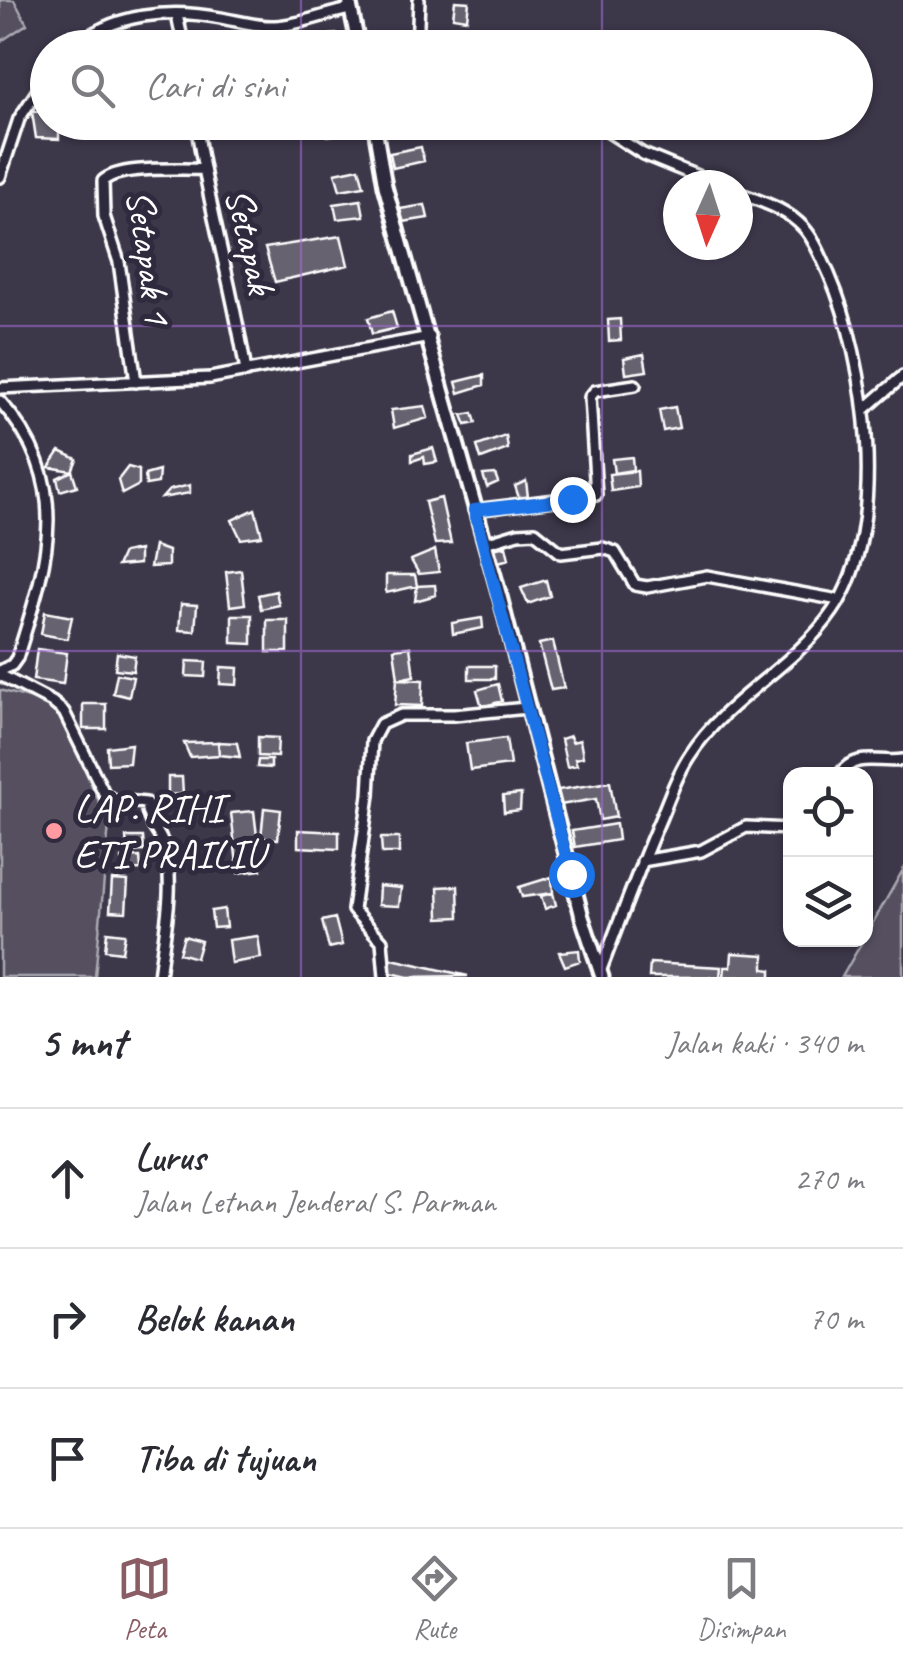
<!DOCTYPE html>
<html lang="id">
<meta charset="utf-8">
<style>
:root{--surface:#fff;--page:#f2f2f3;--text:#2b2b33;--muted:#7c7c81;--line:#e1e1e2;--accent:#8a5d65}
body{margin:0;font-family:Caveat,sans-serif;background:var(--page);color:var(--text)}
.controls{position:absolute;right:30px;bottom:30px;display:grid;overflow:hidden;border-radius:20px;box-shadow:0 2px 8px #0004}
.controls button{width:90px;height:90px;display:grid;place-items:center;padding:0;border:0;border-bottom:2px solid var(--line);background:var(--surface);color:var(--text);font:50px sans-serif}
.compass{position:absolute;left:663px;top:170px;width:90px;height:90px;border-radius:50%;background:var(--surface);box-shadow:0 2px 8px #0004;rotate:183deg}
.stop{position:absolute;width:30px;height:30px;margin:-22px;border:8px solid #1a73e8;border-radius:50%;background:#fff}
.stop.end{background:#1a73e8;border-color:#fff;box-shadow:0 2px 10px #0008}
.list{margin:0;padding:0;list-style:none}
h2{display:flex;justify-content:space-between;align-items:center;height:130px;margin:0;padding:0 40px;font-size:42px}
h2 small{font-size:32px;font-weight:400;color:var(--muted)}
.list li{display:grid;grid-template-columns:65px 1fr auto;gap:30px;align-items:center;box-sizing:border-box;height:140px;padding:0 40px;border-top:2px solid var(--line)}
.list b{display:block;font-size:38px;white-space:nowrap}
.list p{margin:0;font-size:32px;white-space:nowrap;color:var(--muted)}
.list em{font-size:32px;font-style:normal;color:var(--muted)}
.icon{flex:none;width:55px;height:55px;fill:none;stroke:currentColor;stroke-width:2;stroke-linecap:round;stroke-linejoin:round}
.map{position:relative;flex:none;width:903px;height:977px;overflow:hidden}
.search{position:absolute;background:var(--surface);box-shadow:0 2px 8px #0004;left:30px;right:30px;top:30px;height:110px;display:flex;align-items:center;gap:25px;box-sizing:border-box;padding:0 35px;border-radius:55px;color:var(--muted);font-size:38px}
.sheet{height:550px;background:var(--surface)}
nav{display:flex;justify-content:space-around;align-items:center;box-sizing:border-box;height:140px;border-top:2px solid var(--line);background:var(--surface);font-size:28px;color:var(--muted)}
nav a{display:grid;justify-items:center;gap:5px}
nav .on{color:var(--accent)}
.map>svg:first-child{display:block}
.green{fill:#555060;stroke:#aaa8b0;stroke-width:2.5}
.building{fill:#666270;stroke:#fff;stroke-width:2.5}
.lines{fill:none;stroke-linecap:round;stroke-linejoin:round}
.minor-casing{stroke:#fff;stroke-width:16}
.tertiary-casing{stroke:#fff;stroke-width:19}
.minor{stroke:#2f2a3d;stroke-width:9}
.tertiary{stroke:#2f2a3d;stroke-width:11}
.route{stroke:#1a73e8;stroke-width:12}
.grid{fill:none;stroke:#a36bd2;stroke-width:2.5;stroke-opacity:0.55}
.poi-dot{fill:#ff9aa2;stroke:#2f2a3d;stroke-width:4}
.labels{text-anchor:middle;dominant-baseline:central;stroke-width:10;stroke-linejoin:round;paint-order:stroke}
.street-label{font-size:40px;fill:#fff;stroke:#2f2a3d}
.poi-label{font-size:40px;fill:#fff;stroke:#2f2a3d;text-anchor:start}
</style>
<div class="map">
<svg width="903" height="977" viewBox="0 0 903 977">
<rect width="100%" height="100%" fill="#3c3749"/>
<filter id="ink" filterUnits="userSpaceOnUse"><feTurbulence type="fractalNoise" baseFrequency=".01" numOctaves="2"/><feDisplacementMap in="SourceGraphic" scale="20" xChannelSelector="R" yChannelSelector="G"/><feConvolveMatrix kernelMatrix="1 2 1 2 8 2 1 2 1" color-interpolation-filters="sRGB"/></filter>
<g filter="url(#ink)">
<path class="green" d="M0,0H14L27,24L0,42Z
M0,690L47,703L63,719L109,825L95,977H0Z
M903,870V977H842Z"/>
<path class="building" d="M455,1L469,2L467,19L453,17Z
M337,34L340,48H318L315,37Z
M136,35L137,48H117L116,36Z
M457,36L477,38L476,48H456Z
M47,111L48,122H59V139L36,138L32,112Z
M90,122H108V131L91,132Z
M203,122H226L227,135L204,137Z
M326,122H349L351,131L328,136Z
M421,147L424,161L393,168L390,153Z
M359,168L364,186L340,190L335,173Z
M361,200L364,216L337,219L334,204Z
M425,205L428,218L403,222L400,209Z
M341,236L348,265L275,282L265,248Z
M392,311L397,328L372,334L368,318Z
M620,319L621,340L609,341L608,320Z
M644,354L647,371L626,374L624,358Z
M484,375V385L459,393L456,382Z
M425,406L428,418L394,428L391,410Z
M675,407L679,428L663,431L659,410Z
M473,413L476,423L466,425L462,415Z
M506,436L508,449L481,459L477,446Z
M433,448L437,462L425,464L424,457L412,461V454Z
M60,451L77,459L72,471L49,467Z
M632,457L633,470L614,473L612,459Z
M128,467L139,470V485L122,494L118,480Z
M72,471L77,486L60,491L57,478Z
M159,471L158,483L146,485L145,475Z
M637,471L638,487L611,491L609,474Z
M495,474L498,482L487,487L483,475Z
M526,481L528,497L519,498L515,486Z
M190,485V493L162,498L169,490Z
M441,498L451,543L435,544L425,502Z
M255,509L262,536L241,539L232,520Z
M154,546L168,551V566L150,567Z
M506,546L509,559L495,563L493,549Z
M139,550V564L117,566L123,553Z
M435,550L439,572L419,574L411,560Z
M241,570L245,604L230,606L226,572Z
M386,575H415L417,586L386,593Z
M546,580L550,596L528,604L521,588Z
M435,585L436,595L415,601L417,586Z
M276,591L279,605L261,609L258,595Z
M181,604L197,605L195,631L179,630Z
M45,612L72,617L67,639L41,634Z
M232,615H252V644L232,643Z
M482,618L483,628L453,634L452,623Z
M267,620H288V652H267Z
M553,641L564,688L551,690L539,644Z
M410,647L414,676L398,679L394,649Z
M37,649L67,653L63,684L33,680Z
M117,653L135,656L133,671L115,669Z
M187,661L206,662L205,677L186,676Z
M469,666H495V679H469Z
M221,667L238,668L237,685L220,684Z
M117,674L133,677L129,697L113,693Z
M397,679L423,680L422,706L395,705Z
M498,684L502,701L482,707L477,690Z
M83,704H106V729H83Z
M570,736L572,742L580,740L583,757L575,759L577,765L567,767L561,739Z
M258,737L278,738L277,757L258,756Z
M506,738L510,765L470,770L466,743Z
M218,742L237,743L240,757L219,755Z
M218,742L219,755L190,757L184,743Z
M131,744L129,763L108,764L107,747Z
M258,760H271V768L257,767Z
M168,777H182L183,794L168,795Z
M610,782L616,817L600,820L596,799L560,805L558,790Z
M521,794L520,810L504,812L503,796Z
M264,808L281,810L278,839L261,838Z
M254,811L261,870L238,873L231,813Z
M616,824L618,840L575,847L572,831Z
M298,830L339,832V849L298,847Z
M126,837H143L144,851L127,852Z
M381,838H399V853H382Z
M140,857L141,870L123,871L122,858Z
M552,877L553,893L522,897L519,887Z
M112,880L128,881L126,912L110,911Z
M379,886L401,888L399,906L378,905Z
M458,886L459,917L439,918L438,887Z
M553,893L556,905L545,909L541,896Z
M224,909L226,927L213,928L211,911Z
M335,918L342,945L329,948L322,921Z
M107,932L125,934L122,952L105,950Z
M184,936L201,941L196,958L179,953Z
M258,936L261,958L231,963L228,940Z
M579,950L580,961L565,966L559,952Z
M732,953L764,955V969L771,970V977H724L725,967H731Z
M392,959L468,976L408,977L387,972Z
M650,963L721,967L720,977H649Z"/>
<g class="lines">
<defs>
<path id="minor" d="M177,15L184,48
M73,48C112,13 170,8 221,18C238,21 257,27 275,26C300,25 326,13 351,9
M417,48L419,0
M196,122C208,207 233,288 246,372
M593,122L643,154L719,185
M0,177L19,119L48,75
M136,382L119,262L104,216L103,181C119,165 179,170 203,169
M0,388L210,378L430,337
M0,401C75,486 47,562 17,658L12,665L0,671
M865,409L903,376
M474,510L596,495L590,397L595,391L635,385
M485,543L518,533L535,532L561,553L603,548L615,552L635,585L647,587L707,576L839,600
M0,675L52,702L64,712L105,795L114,800L146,803C148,828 161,830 166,852C175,891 163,938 159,977
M840,774C857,751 879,764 903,760
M642,861L701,851L746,827L790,829
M600,972C620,920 639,868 661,817C670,796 677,774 690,755C727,697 794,668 833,611C890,528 867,361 829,274C822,259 815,240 804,228C786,208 762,202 738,193
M385,977L382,941L353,910L369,795L372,741L381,724L401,715H454L527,708"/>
<path id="tertiary" d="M349,0L359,48
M374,122L385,186L501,600L582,917L602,977"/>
</defs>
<use href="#minor" class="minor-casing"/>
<use href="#tertiary" class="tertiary-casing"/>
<use href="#minor" class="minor"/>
<use href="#tertiary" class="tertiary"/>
</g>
</g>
<g class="lines" filter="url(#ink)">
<path class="route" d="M571,874L474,510L572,499"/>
</g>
<path class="grid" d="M301,0V48M602,0V48M301,122V977M602,122V977M0,326H903M0,651H903"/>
<circle class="poi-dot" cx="54" cy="831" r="10"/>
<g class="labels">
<g class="street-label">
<text transform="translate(250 241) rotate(77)">Setapak</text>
<text transform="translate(149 257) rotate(82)">Setapak 1</text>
</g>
<g class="poi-label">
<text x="74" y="808">LAP. RIHI<tspan x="74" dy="46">ETI PRAILIU</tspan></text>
</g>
</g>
</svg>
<div class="controls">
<button><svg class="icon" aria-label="locate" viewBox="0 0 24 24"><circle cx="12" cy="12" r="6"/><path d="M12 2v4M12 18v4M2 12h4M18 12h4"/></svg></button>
<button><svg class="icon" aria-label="layers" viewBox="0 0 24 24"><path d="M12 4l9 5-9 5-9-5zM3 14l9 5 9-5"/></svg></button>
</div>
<svg class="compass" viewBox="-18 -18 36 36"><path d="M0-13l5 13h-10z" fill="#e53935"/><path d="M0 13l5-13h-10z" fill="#7c7c81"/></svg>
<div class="stop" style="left:571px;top:874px"></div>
<div class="stop end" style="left:572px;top:499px"></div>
<div class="search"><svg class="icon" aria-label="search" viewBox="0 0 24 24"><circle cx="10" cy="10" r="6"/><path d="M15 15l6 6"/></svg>Cari di sini</div>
</div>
<section class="sheet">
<h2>5 mnt<small>Jalan kaki · 340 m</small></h2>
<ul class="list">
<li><svg class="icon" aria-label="ahead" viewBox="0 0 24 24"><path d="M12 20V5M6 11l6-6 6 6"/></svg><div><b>Lurus</b><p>Jalan Letnan Jenderal S. Parman</p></div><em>270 m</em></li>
<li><svg class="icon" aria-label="right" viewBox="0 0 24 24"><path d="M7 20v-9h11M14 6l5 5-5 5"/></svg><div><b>Belok kanan</b></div><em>70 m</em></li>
<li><svg class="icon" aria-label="arrive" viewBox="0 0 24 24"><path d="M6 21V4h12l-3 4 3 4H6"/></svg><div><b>Tiba di tujuan</b></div></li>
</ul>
</section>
<nav>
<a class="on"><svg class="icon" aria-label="map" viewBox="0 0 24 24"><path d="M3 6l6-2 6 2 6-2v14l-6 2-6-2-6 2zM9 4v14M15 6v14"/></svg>Peta</a>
<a><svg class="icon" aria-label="directions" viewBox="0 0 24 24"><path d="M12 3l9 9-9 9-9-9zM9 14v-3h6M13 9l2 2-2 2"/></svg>Rute</a>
<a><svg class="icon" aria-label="saved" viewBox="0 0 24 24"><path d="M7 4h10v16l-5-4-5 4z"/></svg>Disimpan</a>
</nav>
